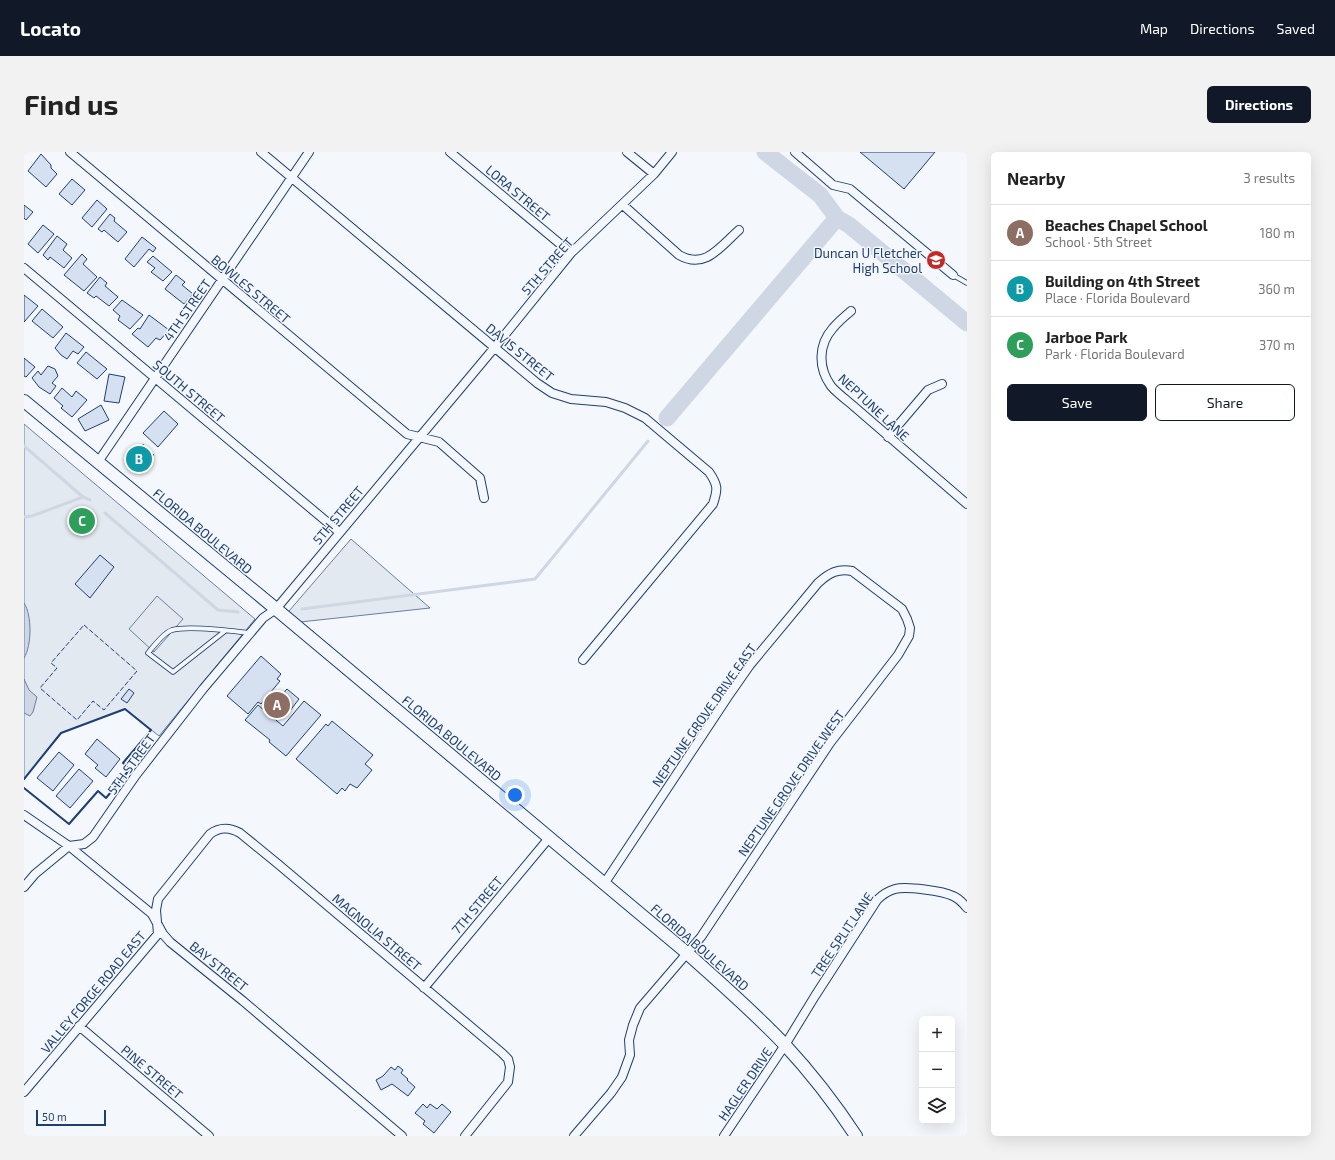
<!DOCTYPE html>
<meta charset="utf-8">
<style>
:root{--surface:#fff;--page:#f2f2f2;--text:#222;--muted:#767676;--line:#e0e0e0;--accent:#111827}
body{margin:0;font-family:"Exo 2",sans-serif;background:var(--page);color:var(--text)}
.controls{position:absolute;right:12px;bottom:12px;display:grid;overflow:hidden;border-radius:6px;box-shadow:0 4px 16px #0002}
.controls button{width:36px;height:36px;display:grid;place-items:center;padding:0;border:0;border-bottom:1px solid var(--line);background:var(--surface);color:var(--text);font:20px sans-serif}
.scale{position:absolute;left:12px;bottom:10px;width:70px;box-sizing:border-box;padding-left:4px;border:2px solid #1d3f73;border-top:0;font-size:11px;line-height:14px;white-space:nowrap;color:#1d3f73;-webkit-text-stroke:3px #f4f7fb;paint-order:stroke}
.you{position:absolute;left:491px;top:643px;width:14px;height:14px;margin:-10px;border:3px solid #fff;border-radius:50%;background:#1a73e8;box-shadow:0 0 0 6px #1a73e833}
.badge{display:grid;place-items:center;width:26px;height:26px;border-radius:50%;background:var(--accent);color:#fff;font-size:13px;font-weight:700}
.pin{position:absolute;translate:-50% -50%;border:2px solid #fff;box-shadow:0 1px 4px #0006}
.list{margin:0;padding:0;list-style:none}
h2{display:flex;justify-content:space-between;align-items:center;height:52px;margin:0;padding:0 16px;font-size:17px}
h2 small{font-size:13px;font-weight:400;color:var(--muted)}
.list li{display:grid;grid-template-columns:26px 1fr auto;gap:12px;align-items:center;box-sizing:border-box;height:56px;padding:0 16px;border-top:1px solid var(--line)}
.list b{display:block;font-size:15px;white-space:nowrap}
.list p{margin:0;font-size:13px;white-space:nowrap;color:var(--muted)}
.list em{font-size:13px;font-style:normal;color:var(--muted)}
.actions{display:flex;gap:8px;padding:12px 16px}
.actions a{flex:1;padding:9px 0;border:1px solid var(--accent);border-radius:6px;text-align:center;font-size:14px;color:var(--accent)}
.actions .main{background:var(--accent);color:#fff}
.icon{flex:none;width:22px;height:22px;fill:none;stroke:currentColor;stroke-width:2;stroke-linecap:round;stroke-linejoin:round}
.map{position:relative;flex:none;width:943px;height:984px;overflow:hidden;border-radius:6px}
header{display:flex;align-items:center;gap:24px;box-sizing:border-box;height:56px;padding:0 20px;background:var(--accent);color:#fff}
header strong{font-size:19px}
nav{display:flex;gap:22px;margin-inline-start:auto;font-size:14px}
.intro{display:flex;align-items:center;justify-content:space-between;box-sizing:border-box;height:96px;padding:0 24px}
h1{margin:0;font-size:28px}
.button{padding:10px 18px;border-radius:6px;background:var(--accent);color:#fff;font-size:14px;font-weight:700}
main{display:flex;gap:24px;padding:0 24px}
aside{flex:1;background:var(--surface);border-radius:6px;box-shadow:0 4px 16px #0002}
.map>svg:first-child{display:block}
.park{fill:#e3e9f0;stroke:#687fa3}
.parking{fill:#e3e8f0;stroke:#687fa3}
.water{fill:#cfd7e4;stroke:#687fa3}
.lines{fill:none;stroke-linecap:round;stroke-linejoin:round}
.stream{stroke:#cfd7e4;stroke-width:3}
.river{stroke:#cfd7e4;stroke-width:17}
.building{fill:#d5e0f0;stroke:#1d3f73}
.lane-casing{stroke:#1d3f73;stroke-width:5.5}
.street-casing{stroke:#1d3f73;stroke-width:10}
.secondary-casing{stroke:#1d3f73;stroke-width:14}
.lane{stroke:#f4f7fb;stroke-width:4}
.street{stroke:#f4f7fb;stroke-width:8}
.secondary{stroke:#f4f7fb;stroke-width:12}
.fence{stroke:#1d3f73;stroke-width:1;stroke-dasharray:5 2;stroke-linecap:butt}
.wall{stroke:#1d3f73;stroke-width:2}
.labels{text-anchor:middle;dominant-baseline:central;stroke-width:3;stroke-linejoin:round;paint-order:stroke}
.street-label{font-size:13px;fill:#1d3f73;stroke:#f4f7fb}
.poi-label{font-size:13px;fill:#1d3f73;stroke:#f4f7fb;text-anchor:end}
</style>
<header>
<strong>Locato</strong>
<nav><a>Map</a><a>Directions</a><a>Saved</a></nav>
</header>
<div class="intro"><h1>Find us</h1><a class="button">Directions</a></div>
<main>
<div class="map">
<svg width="943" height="984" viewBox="0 0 943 984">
<rect width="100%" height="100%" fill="#f4f7fb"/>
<path class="park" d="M0,272L231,467L135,584L101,557L37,581L0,627Z
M327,387L406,456L276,470L265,459Z"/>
<path class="parking" d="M133,444L159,467L130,500L105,477Z"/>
<path class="water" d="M0,451C8,463 8,493 0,506Z
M0,527L5,538L13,545L9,560L6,564L0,561Z"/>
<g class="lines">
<path class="stream" d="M0,294L59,345
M81,361L194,458L214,460
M0,365L8,364L59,345L66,348
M278,457L511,427L624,289"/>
<path class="river" d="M741,0L796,43L813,66
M643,266L813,66L825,73L943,171"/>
</g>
<path class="building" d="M836,0H911L880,37Z
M17,2L27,13V16L33,22L22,35L4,19Z
M48,27L61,38L48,53L35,42Z
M73,48L83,57L68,75L58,66Z
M0,53L9,60L2,68L0,66Z
M86,62L91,66L90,69L103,80L94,90L80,78L78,80L74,77Z
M19,73L30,82L14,101L4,92Z
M33,84L43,92L39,98L48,106L40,116L26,105L24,108L19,103Z
M118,85L132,96L129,100L125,97L110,115L101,107Z
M58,102L63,107L59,112L73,125L60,139L40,123Z
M129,104L148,120L139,129L127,120L131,116L123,110Z
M152,123L161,130L158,133L169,142L160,152L141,137Z
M76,125L83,131L81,134L94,145L85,154L72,144L70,146L63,141Z
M0,143L14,154L0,170Z
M98,148L119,163L106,177L94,168L96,164L89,158Z
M18,157L39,175L29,186L8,169Z
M125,163L145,178L136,188L132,186L124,195L108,182L114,176L116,177Z
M42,181L60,195L54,202L49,199L43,207L37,203L31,196Z
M62,200L83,217L73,227L53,211Z
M0,206L11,215L2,225L0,224Z
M24,214L31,217L34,224L28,231L32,234L26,242L15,235L8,226L14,219L17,223Z
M85,222L101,225L95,251L80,249Z
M38,236L48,245L52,239L63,248L48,265L37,256L39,254L30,246Z
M77,253L85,268L61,279L54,267Z
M140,259L154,272L134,295L119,281Z
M119,292L130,303L113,320L101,311Z
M76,403L90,415L66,446L51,432Z
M237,504L257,522L253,527L256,529L237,552L234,550L224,562L203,544Z
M105,537L110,541L103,551L97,547Z
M263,537L275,547L265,560L252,550Z
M280,549L297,563L262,604L245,590L246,588L221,568L234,553L259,574Z
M308,569L349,603L341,612L348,618L333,636L326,632L321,639L318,636L313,642L272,607L302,572L304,574Z
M73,587L96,607L82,625L71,616L74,613L61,602Z
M35,600L50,613L29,639L13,626Z
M55,617L69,629L46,656L32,644Z
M374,914L379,918L377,921L384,927L383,928L391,935L384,944L368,932L357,938L352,928L359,924L367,915L371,918Z
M399,952L403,956L406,952L413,957L418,952L427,960L410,981L399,972L401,969L391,961Z"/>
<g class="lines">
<defs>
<path id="lane" d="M929,123L943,131
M201,479L149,520L124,501C130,494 139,481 148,478C165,473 208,479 226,481"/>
<path id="street" d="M46,0L383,282L415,290L456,326L460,346
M237,0L513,231L528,241L547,247L582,250L601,256L621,266L685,320C694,333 694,337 689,352L559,508
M426,0L547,101
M603,0L630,22
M771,0L809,33L826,37L929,123
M599,53L655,103C681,118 696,95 715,78
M0,116L315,380
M827,159C821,164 814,170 809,176C794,193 794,216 807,234C812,240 820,246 826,251L943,352
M864,285L904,238L918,232
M74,310L285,0
M0,663L45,694L128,762L139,782L146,790L219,849L378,984
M0,735L11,722L45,694L60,692L69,685L112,623L179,537L239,466L252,457L471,195L547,101L630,22L648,0
M400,836L525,686
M55,874L185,984
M0,940L134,782L132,758L134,747L186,682C196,675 205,675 216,681L254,712L478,901L484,907L486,915L484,930L441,984
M550,984L587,941L598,925L606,903L605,888L609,873L616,856L677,785L806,591L874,503L885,484L886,476L883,467L878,457L828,419C814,416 805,421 794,431L726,513L703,546L580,732
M700,984L761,893L791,844L853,748C858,743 864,739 871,737C882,734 919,739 929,744C934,746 939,751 943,756"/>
<path id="secondary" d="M0,249L252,457L663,801C696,831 730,860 761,893C787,921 811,952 832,984"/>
</defs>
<use href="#lane" class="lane-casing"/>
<use href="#street" class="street-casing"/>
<use href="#secondary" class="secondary-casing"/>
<use href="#lane" class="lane"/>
<use href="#street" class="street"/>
<use href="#secondary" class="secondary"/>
<path class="fence" d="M60,473L113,519L80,558L69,549L53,568L16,536L33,516L27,511Z"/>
<path class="wall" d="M0,627L37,581L101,557L127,578L99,611L106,617L82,646L74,639L45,672L0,636"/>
</g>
<defs>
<symbol id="school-disc" viewBox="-11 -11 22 22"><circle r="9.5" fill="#c62828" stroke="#f4f7fb"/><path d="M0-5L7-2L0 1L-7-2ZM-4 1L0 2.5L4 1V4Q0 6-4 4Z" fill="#fff"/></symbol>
</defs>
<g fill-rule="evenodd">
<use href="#school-disc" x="901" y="97" width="22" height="22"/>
</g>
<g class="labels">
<g class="street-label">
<text transform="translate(494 41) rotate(40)">LORA STREET</text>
<text transform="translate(523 114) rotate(-49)">5TH STREET</text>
<text transform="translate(227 137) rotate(40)">BOWLES STREET</text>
<text transform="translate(163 158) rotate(-55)">4TH STREET</text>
<text transform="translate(496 200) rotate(39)">DAVIS STREET</text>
<text transform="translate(165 239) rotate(40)">SOUTH STREET</text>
<text transform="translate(850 255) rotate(43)">NEPTUNE LANE</text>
<text transform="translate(314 363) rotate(-50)">5TH STREET</text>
<text transform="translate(179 379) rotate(40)">FLORIDA BOULEVARD</text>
<text transform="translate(680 563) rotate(-55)">NEPTUNE GROVE DRIVE EAST</text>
<text transform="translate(428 586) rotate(40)">FLORIDA BOULEVARD</text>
<text transform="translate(107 612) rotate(-54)">5TH STREET</text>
<text transform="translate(767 631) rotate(-55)">NEPTUNE GROVE DRIVE WEST</text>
<text transform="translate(453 753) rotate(-50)">7TH STREET</text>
<text transform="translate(353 780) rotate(40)">MAGNOLIA STREET</text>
<text transform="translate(818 783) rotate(-56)">TREE SPLIT LANE</text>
<text transform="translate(676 795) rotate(41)">FLORIDA BOULEVARD</text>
<text transform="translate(195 814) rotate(39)">BAY STREET</text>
<text transform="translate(69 840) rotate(-50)">VALLEY FORGE ROAD EAST</text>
<text transform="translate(128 920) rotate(40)">PINE STREET</text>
<text transform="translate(721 932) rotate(-56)">HAGLER DRIVE</text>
</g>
<g class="poi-label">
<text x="898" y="101">Duncan U Fletcher<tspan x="898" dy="15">High School</tspan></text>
</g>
</g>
</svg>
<div class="controls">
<button>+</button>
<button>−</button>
<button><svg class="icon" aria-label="layers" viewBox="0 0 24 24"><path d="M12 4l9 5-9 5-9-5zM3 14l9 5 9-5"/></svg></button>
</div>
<div class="scale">50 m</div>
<div class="you"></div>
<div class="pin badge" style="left:253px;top:553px;background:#8d6e63">A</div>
<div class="pin badge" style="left:115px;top:307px;background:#0f9aa8">B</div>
<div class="pin badge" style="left:58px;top:369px;background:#2e9e5b">C</div>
</div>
<aside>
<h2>Nearby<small>3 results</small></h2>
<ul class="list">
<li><span class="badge" style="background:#8d6e63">A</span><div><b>Beaches Chapel School</b><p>School · 5th Street</p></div><em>180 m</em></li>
<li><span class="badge" style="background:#0f9aa8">B</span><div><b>Building on 4th Street</b><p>Place · Florida Boulevard</p></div><em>360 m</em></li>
<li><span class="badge" style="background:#2e9e5b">C</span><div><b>Jarboe Park</b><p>Park · Florida Boulevard</p></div><em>370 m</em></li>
</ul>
<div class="actions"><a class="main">Save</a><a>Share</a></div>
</aside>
</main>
